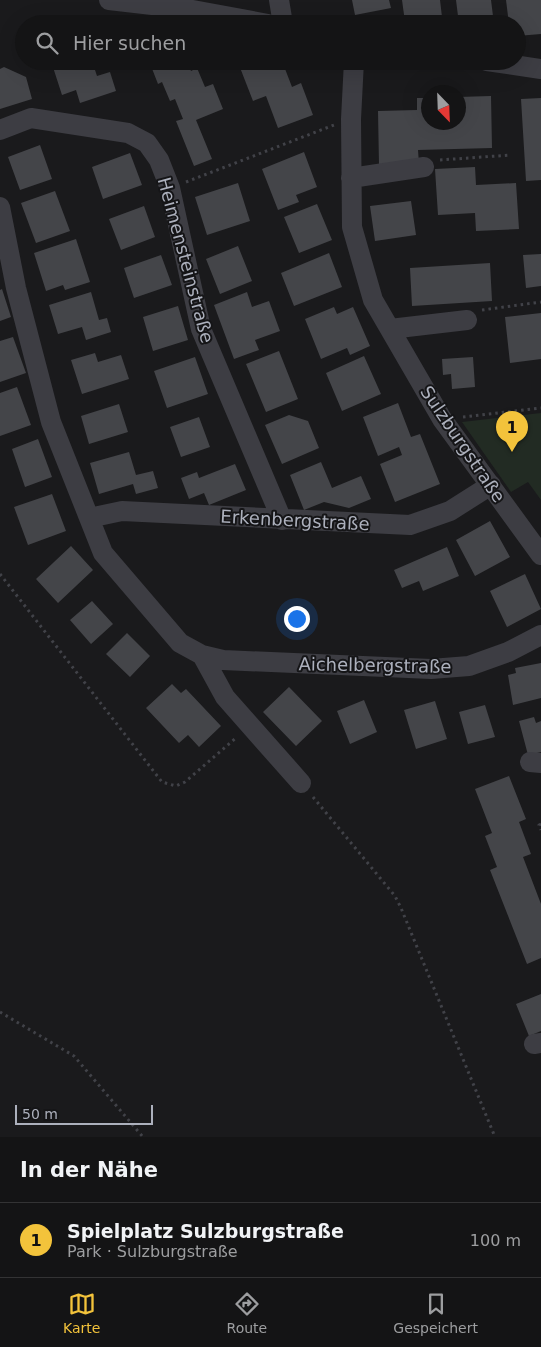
<!DOCTYPE html>
<html lang="de">
<meta charset="utf-8">
<style>
:root{--surface:#141415;--page:#1d1d1e;--text:#f1f3f6;--muted:#9d9ea0;--line:#333334;--accent:#f3c33b}
body{margin:0;font-family:"DejaVu Sans",sans-serif;background:var(--page);color:var(--text)}
.compass{position:absolute;left:421px;top:85px;width:45px;height:45px;border-radius:50%;background:var(--surface);box-shadow:0 5px 20px #0002;rotate:157deg}
.scale{position:absolute;left:15px;bottom:12px;width:138px;box-sizing:border-box;padding-left:5px;border:2px solid #acb0bc;border-top:0;font-size:14px;line-height:18px;white-space:nowrap;color:#acb0bc;-webkit-text-stroke:4px #151517;paint-order:stroke}
.you{position:absolute;left:296px;top:618px;width:18px;height:18px;margin:-12px;border:4px solid #fff;border-radius:50%;background:#1a73e8;box-shadow:0 0 0 8px #1a73e833}
.badge{display:grid;place-items:center;width:32px;height:32px;border-radius:50%;background:var(--accent);color:#111;font-size:16px;font-weight:700}
.pin{position:absolute;translate:-50% -41px;filter:drop-shadow(0 1px 2px #0008)}
.pin::after{content:'';position:absolute;top:26px;width:18px;height:15px;background:inherit;clip-path:polygon(0 0,100% 0,50% 100%)}
.list{margin:0;padding:0;list-style:none}
h2{display:flex;justify-content:space-between;align-items:center;height:65px;margin:0;padding:0 20px;font-size:21px}
h2 small{font-size:16px;font-weight:400;color:var(--muted)}
.list li{display:grid;grid-template-columns:32px 1fr auto;gap:15px;align-items:center;box-sizing:border-box;height:75px;padding:0 20px;border-top:1px solid var(--line)}
.list b{display:block;font-size:19px;white-space:nowrap}
.list p{margin:0;font-size:16px;white-space:nowrap;color:var(--muted)}
.list em{font-size:16px;font-style:normal;color:var(--muted)}
.icon{flex:none;width:28px;height:28px;fill:none;stroke:currentColor;stroke-width:2;stroke-linecap:round;stroke-linejoin:round}
.map{position:relative;flex:none;width:541px;height:1137px;overflow:hidden}
.search{position:absolute;background:var(--surface);box-shadow:0 5px 20px #0002;left:15px;right:15px;top:15px;height:55px;display:flex;align-items:center;gap:12px;box-sizing:border-box;padding:0 18px;border-radius:28px;color:var(--muted);font-size:19px}
.sheet{height:140px;background:var(--surface)}
nav{display:flex;justify-content:space-around;align-items:center;box-sizing:border-box;height:70px;border-top:1px solid var(--line);background:var(--surface);font-size:14px;color:var(--muted)}
nav a{display:grid;justify-items:center;gap:2px}
nav .on{color:var(--accent)}
.map>svg:first-child{display:block}
.green{fill:#222b23}
.building{fill:#444549}
.lines{fill:none;stroke-linecap:round;stroke-linejoin:round}
.path{stroke:#414248;stroke-width:3;stroke-dasharray:2.5 4;stroke-linecap:butt}
.minor{stroke:#3d3d43;stroke-width:20}
.labels{text-anchor:middle;dominant-baseline:central;stroke-width:4;stroke-linejoin:round;paint-order:stroke}
.street-label{font-size:18px;fill:#acb0bc;stroke:#151517}
</style>
<div class="map">
<svg width="541" height="1137" viewBox="0 0 541 1137">
<rect width="100%" height="100%" fill="#1a1a1c"/>
<path class="green" d="M541,413V500L528,482L511,492L462,422Z"/>
<path class="building" d="M352,0H389L391,8L355,15Z
M402,0H440L442,17L405,22Z
M456,0H491L494,24H459Z
M506,0H541V34L517,36V24H509Z
M51,61H92L97,76L110,72L116,91L80,103L76,90L62,95Z
M142,61H187L191,71L197,68L205,87L213,84L223,109L196,120L212,159L194,166L176,121L183,119L175,99L170,101L162,82L158,84L151,66L144,68Z
M250,61H282L292,87L301,83L313,115L278,128L266,96L253,101L239,65Z
M4,67L26,77L32,99L0,109V69Z
M491,96L492,148L418,150L419,164L379,165L378,111L417,110V98H428V122H458V97Z
M541,98V180L526,181L521,99Z
M40,145L52,179L20,190L8,157Z
M304,152L317,187L296,195L299,202L278,210L262,169Z
M130,153L142,185L103,199L92,167Z
M475,167L476,185L516,183L519,229L476,231L475,213L438,215L435,169Z
M238,183L250,221L207,235L195,197Z
M55,191L70,231L36,243L21,203Z
M411,201L416,235L375,241L370,206Z
M317,204L332,240L299,253L284,217Z
M144,206L155,237L121,250L109,219Z
M76,239L90,282L65,290L63,285L46,291L34,253Z
M238,246L252,281L220,294L206,259Z
M329,253L342,287L294,306L281,273Z
M541,254V286L526,288L523,255Z
M161,255L172,285L134,298L124,268Z
M490,263L492,301L412,306L410,268Z
M2,289L11,317L0,321V290Z
M91,292L99,320L107,318L111,332L86,340L82,327L58,334L49,305Z
M247,292L252,307L269,301L280,331L255,340L259,350L234,359L214,305Z
M178,306L188,340L153,351L143,317Z
M334,307L337,314L353,307L370,346L350,355L347,348L321,359L305,319Z
M541,313V359L510,363L505,317Z
M13,337L26,373L0,382V341Z
M279,351L298,399L266,412L246,364Z
M95,353L98,362L121,355L129,379L82,394L71,360Z
M364,356L381,394L342,411L326,373Z
M195,357L208,394L167,408L154,371Z
M473,357L475,387L452,389L451,374L443,375L442,359Z
M17,387L31,425L0,436V393Z
M398,403L411,437L420,434L440,484L395,502L380,464L402,455L399,447L378,456L363,417Z
M119,404L128,432L89,444L81,416Z
M289,415L308,421L319,448L282,464L265,425Z
M199,417L210,447L181,457L170,427Z
M38,439L52,477L25,487L12,449Z
M129,452L136,475L153,471L158,488L136,494L133,484L99,494L90,463Z
M321,462L332,488L361,476L371,499L349,508L324,502L304,510L290,475Z
M235,464L246,490L209,505L204,493L189,499L181,478L197,472L199,478Z
M52,494L66,531L28,545L14,507Z
M490,521L510,557L475,576L456,540Z
M71,546L93,570L58,603L36,579Z
M447,547L459,576L423,591L419,581L402,588L394,570Z
M525,574L541,609L507,627L490,591Z
M92,601L113,624L91,644L70,620Z
M127,633L150,656L130,677L106,654Z
M541,663V698L513,705L508,675L516,673L515,668Z
M172,684L181,693L186,689L221,726L199,747L188,735L179,743L146,708Z
M289,687L322,721L296,746L263,712Z
M364,700L377,732L350,744L337,711Z
M435,701L447,739L416,749L404,710Z
M485,705L495,737L468,744L459,712Z
M534,717L536,723L541,721V752L528,755L519,721Z
M509,776L526,819L519,822L531,854L523,857L541,904V958L527,964L490,870L497,867L485,836L492,833L475,789Z
M541,994V1031L529,1036L516,1004Z"/>
<g class="lines">
<path class="path" d="M440,160L511,155
M186,182L334,125
M482,310L541,302
M463,417L541,408
M0,574L162,782L176,786L185,782L237,737
M313,797L395,896L401,908L495,1137
M541,824L539,825L541,830
M0,1012L74,1056L143,1137"/>
<path class="minor" d="M109,0L187,9L268,24
M279,0L283,24
M354,61L351,119L352,227L373,300L442,419L541,555
M487,61L541,69
M0,130L31,118L128,133L147,143L159,160L170,188L201,329L282,520
M351,178L424,167
M0,207L16,288L51,422L103,553L180,643L202,655L225,697L301,783
M390,329L467,320
M89,518L122,511L410,525L450,511L491,485
M202,655L223,660L431,669L469,666L508,652L541,635
M530,762L541,763
M534,1044L541,1043"/>
</g>
<g class="labels">
<g class="street-label">
<text transform="translate(186 260) rotate(75)">Heimensteinstraße</text>
<text transform="translate(463 444) rotate(56)">Sulzburgstraße</text>
<text transform="translate(295 520) rotate(3)">Erkenbergstraße</text>
<text transform="translate(375 665) rotate(1)">Aichelbergstraße</text>
</g>
</g>
</svg>
<svg class="compass" viewBox="-18 -18 36 36"><path d="M0-13l5 13h-10z" fill="#e53935"/><path d="M0 13l5-13h-10z" fill="#9d9ea0"/></svg>
<div class="scale">50 m</div>
<div class="you"></div>
<div class="pin badge" style="left:512px;top:452px">1</div>
<div class="search"><svg class="icon" aria-label="search" viewBox="0 0 24 24"><circle cx="10" cy="10" r="6"/><path d="M15 15l6 6"/></svg>Hier suchen</div>
</div>
<section class="sheet">
<h2>In der Nähe<small></small></h2>
<ul class="list">
<li><span class="badge">1</span><div><b>Spielplatz Sulzburgstraße</b><p>Park · Sulzburgstraße</p></div><em>100 m</em></li>
</ul>
</section>
<nav>
<a class="on"><svg class="icon" aria-label="map" viewBox="0 0 24 24"><path d="M3 6l6-2 6 2 6-2v14l-6 2-6-2-6 2zM9 4v14M15 6v14"/></svg>Karte</a>
<a><svg class="icon" aria-label="directions" viewBox="0 0 24 24"><path d="M12 3l9 9-9 9-9-9zM9 14v-3h6M13 9l2 2-2 2"/></svg>Route</a>
<a><svg class="icon" aria-label="saved" viewBox="0 0 24 24"><path d="M7 4h10v16l-5-4-5 4z"/></svg>Gespeichert</a>
</nav>
